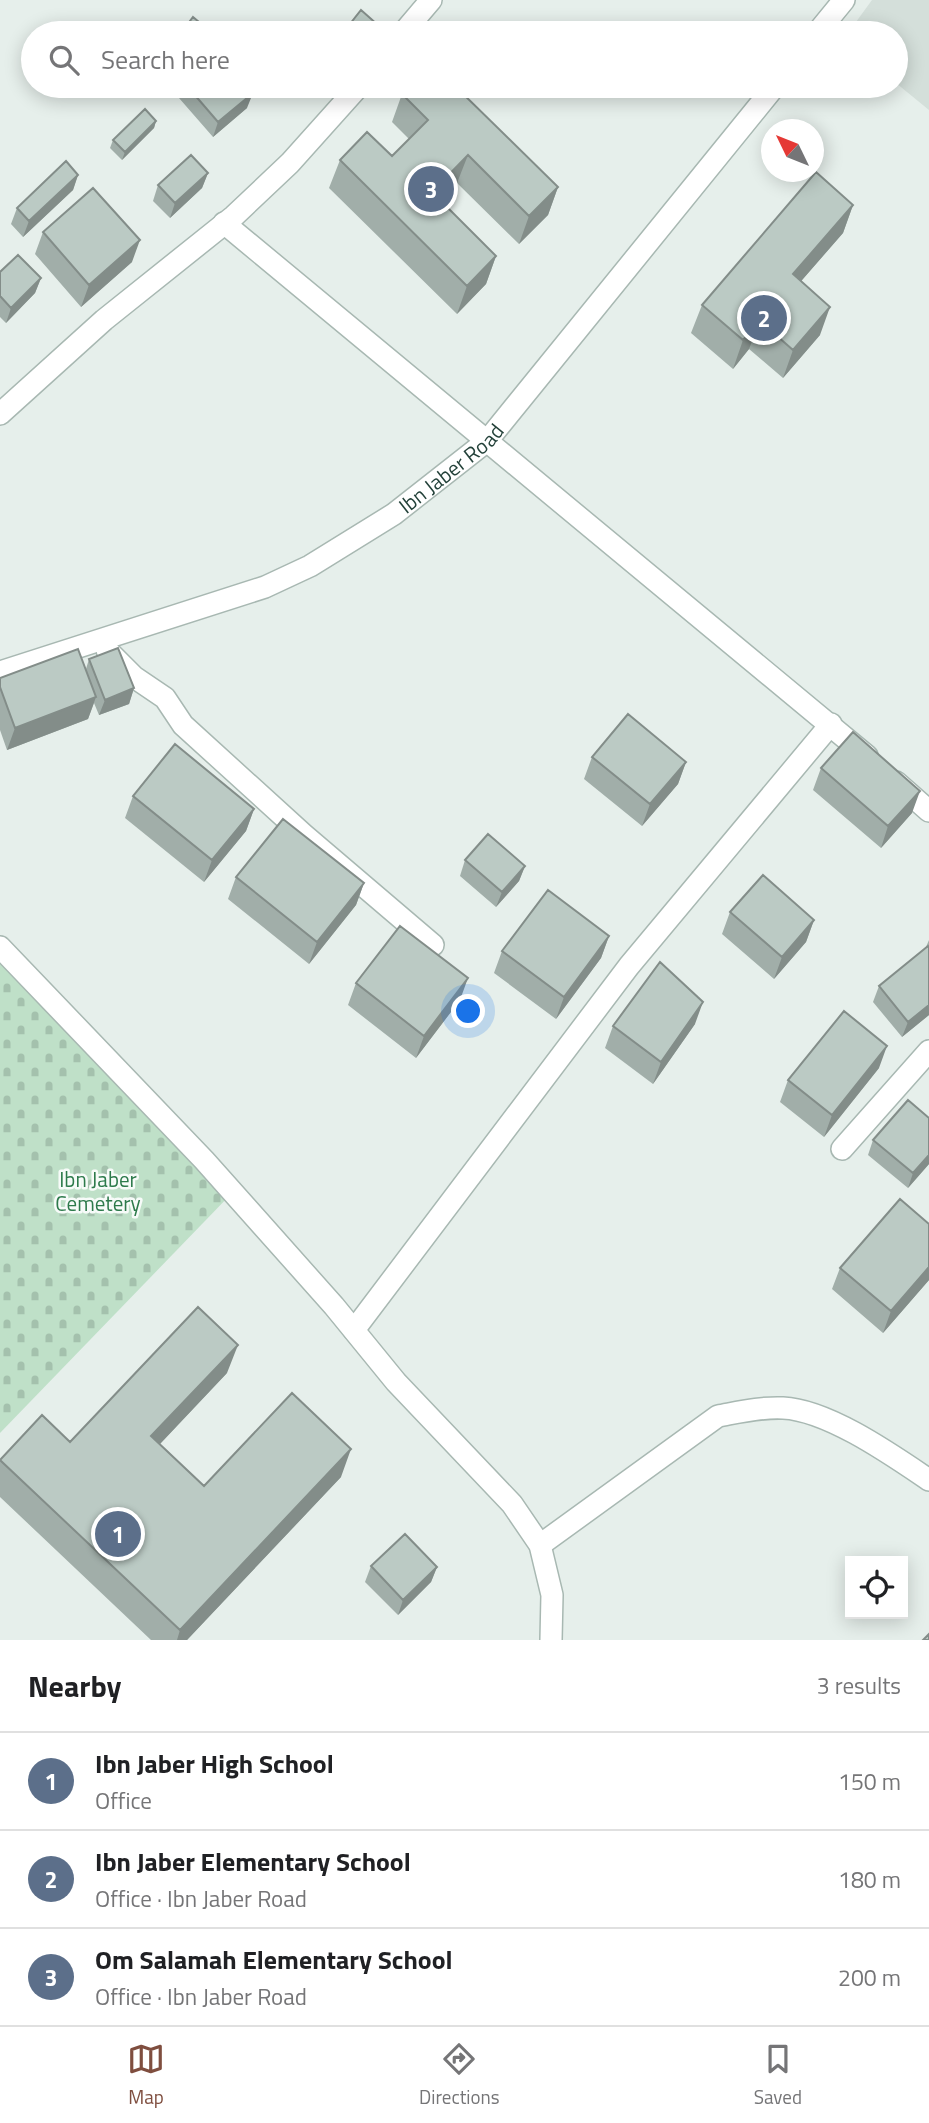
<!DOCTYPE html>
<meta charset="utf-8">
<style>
:root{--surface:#fff;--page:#f2f2f2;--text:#202124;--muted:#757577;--line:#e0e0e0;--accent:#7f4e3f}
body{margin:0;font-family:"Titillium Web",sans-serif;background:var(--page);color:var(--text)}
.controls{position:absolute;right:21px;bottom:21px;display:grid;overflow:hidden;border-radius:0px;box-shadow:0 4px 18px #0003}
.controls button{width:63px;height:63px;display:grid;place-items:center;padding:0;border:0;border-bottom:2px solid var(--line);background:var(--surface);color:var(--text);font:35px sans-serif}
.compass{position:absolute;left:761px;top:119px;width:63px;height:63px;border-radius:50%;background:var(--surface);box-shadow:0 4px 18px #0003;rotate:313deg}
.you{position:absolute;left:469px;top:1012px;width:24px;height:24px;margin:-18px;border:5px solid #fff;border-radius:50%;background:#1a73e8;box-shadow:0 0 0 10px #1a73e833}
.badge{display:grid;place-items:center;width:46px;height:46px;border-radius:50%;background:var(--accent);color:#fff;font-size:23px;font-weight:700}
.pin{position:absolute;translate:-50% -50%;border:4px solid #fff;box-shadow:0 2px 7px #0006}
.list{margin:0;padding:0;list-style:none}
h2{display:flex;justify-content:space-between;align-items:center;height:91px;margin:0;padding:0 28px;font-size:30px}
h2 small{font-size:23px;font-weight:400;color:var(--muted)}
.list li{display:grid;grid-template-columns:46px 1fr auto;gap:21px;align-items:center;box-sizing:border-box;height:98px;padding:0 28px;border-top:2px solid var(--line)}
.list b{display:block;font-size:26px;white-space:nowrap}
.list p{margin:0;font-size:23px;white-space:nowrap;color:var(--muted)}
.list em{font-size:23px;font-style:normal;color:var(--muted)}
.icon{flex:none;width:38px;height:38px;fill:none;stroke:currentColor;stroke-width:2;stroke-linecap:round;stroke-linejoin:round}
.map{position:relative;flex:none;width:929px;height:1640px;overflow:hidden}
.search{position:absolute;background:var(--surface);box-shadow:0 4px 18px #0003;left:21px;right:21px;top:21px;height:77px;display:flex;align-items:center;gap:18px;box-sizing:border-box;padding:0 24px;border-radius:38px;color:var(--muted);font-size:26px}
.sheet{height:385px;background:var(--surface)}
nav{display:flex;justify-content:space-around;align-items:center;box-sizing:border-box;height:98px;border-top:2px solid var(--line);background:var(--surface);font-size:19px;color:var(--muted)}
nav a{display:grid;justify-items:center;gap:4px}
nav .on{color:var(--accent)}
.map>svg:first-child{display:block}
.built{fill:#d4dfda}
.cemetery{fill:url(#cemetery-stones)}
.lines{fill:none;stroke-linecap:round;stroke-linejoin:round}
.minor-casing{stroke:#a8b8b2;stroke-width:24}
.minor{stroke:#fff;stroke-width:21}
.wall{fill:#a1aea9}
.shaded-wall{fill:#838d89}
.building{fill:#bbcac4;stroke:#838d89;stroke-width:2}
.labels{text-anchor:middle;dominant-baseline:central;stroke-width:5;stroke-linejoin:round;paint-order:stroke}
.street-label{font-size:21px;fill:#24423a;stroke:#f7fbf9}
.park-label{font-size:21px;fill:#2d7a4b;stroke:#f7fbf9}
</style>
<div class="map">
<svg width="929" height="1640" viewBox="0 0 929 1640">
<defs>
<pattern id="cemetery-stones" width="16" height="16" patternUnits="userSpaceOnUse" patternTransform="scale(1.75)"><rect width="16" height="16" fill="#bfe0c8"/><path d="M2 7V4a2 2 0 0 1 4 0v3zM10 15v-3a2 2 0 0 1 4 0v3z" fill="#a4c1ad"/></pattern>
</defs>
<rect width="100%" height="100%" fill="#e6efeb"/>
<path class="built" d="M872,0H929V110L896,83V33H848Z"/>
<path class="cemetery" d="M0,947L233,1192L0,1433Z"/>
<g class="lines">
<defs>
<g id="minor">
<path d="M403,33L431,0"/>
<path d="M817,33L844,0"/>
<path d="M224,223L867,756"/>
<path d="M0,414L104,320L234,216L290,163L359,86"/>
<path d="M107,650L134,677L165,698L183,725L304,835L433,945"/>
<path id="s1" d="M0,672L265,587L310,566L394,514L487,441L775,86"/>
<path d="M896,782L929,811"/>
<path d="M0,947L204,1160L334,1306L396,1382L512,1504L540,1545L552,1595L551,1640"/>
<path d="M842,1149L929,1051"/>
<path d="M354,1330L629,966L831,724"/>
<path d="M540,1545L718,1416C740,1412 761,1407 783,1408C828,1410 892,1455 929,1480"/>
</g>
</defs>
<use href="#minor" class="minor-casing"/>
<use href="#minor" class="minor"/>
</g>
<path class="wall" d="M184,86H247V108L213,137L179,98Z
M402,94L558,187L548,215L519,244L457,183L441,201L496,256L486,284L457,314L329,188L340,160L392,156L409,139L392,122Z
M156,121L154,128L122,160L110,148L113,140Z
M208,173L202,188L170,218L153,201L158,185Z
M78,175L73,190L23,237L11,224L17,208Z
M853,205L843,233L801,281L820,335L783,378L749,349L733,369L691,333L702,305Z
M43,232L132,262L81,307L35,254Z
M0,272L41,278L35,293L6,323L0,317Z
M89,659L134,688L129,704L99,715L94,703L88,719L7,750L0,730V678L86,669Z
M592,757L686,762L678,784L642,826L584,779Z
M821,768L912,813L881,848L813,790Z
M133,796L254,809L246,831L204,882L125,818Z
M465,860L525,866L519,881L496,907L460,876Z
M236,877L364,883L356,905L309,964L228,899Z
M730,912L814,920L806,942L774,979L722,934Z
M609,936L601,958L556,1019L494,973L502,951Z
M929,940V1015L902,1037L873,1002L879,986L926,947Z
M356,983L460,1000L416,1058L348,1005Z
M695,1024L653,1084L605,1048L613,1026Z
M879,1068L824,1137L780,1102L788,1080Z
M929,1118V1164L908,1188L868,1155L873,1140Z
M929,1224V1280L883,1333L832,1289L840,1268Z
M227,1373L160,1444L204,1486L341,1477L187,1640H151L0,1497V1460L70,1442Z
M371,1566L437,1567L431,1582L398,1615L365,1582Z"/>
<path class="shaded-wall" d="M253,93L247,108L213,137L218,122Z
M156,121L154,128L122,160L125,152Z
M468,155L457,183L421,220L432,192Z
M208,173L202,188L170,218L175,203Z
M78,175L73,190L23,237L29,221Z
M558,187L548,215L519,244L529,216Z
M853,205L843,233L783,302L793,274Z
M140,240L132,262L81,307L89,285Z
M496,256L486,284L457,314L467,286Z
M41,278L35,293L6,323L11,308Z
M830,307L820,335L783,378L793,350Z
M760,321L749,349L733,369L743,340Z
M134,688L129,704L99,715L105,700Z
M96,697L88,719L7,750L15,728Z
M686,762L678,784L642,826L650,804Z
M920,791L912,813L881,848L888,826Z
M254,809L246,831L204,882L212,860Z
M525,866L519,881L496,907L502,892Z
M364,883L356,905L309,964L317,942Z
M814,920L806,942L774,979L782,957Z
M609,936L601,958L556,1019L564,997Z
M468,978L460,1000L416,1058L424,1036Z
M703,1002L695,1024L653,1084L661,1062Z
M929,1005V1015L902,1037L908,1022Z
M887,1046L879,1068L824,1137L832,1115Z
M929,1155V1164L908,1188L913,1173Z
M929,1267V1280L883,1333L891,1311Z
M238,1345L227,1373L141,1464L151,1436Z
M351,1449L341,1477L187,1640H177L180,1630Z
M437,1567L431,1582L398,1615L403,1600Z"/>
<path class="building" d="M361,10L378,25L371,33H351L346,29Z
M193,17L212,33H189L184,29Z
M187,86H247L253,93L218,122Z
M410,86H455L558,187L529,216L468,155L432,192L496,256L467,286L340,160L367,132L392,156L428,120L402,94Z
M145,109L156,121L125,152L113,140Z
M191,155L208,173L175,203L158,185Z
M66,161L78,175L29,221L17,208Z
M816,172L853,205L793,274L830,307L793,350L760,321L743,340L702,305Z
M93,188L140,240L89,285L43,232Z
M18,255L41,278L11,308L0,296V272Z
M118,648L134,688L105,700L89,659Z
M78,649L96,697L15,728L0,687V678Z
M628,714L686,762L650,804L592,757Z
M853,732L920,791L888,826L821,768Z
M175,744L254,809L212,860L133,796Z
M283,819L364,883L317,942L236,877Z
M488,834L525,866L502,892L465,860Z
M763,875L814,920L782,957L730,912Z
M548,890L609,936L564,997L502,951Z
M400,926L468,978L424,1036L356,983Z
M928,946L929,948V1005L908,1022L879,986Z
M660,962L703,1002L661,1062L613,1026Z
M844,1011L887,1046L832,1115L788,1080Z
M908,1100L929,1118V1155L913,1173L873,1140Z
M900,1199L929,1224V1267L891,1311L840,1268Z
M198,1307L238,1345L151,1436L204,1486L292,1393L351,1449L180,1630L0,1460L42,1415L70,1442Z
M405,1534L437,1567L403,1600L371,1566Z
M929,1634V1640H923Z"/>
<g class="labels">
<g class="street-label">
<text stroke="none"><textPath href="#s1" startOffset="500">Ibn Jaber Road</textPath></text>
</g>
<g class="park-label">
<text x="98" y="1179">Ibn Jaber<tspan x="98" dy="24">Cemetery</tspan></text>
</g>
</g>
</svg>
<div class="controls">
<button><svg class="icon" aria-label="locate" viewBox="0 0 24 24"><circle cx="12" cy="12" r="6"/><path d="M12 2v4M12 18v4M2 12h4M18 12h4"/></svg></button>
</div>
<svg class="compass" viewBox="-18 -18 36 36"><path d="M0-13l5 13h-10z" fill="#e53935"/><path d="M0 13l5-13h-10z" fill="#757577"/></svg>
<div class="you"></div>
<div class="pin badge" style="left:118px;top:1534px;background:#5c6f8a">1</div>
<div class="pin badge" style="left:764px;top:318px;background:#5c6f8a">2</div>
<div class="pin badge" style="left:431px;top:189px;background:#5c6f8a">3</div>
<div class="search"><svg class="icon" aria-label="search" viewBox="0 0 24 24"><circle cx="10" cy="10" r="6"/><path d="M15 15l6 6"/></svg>Search here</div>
</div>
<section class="sheet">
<h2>Nearby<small>3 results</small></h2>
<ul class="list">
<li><span class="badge" style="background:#5c6f8a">1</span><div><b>Ibn Jaber High School</b><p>Office</p></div><em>150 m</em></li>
<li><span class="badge" style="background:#5c6f8a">2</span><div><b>Ibn Jaber Elementary School</b><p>Office · Ibn Jaber Road</p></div><em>180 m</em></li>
<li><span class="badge" style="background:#5c6f8a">3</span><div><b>Om Salamah Elementary School</b><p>Office · Ibn Jaber Road</p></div><em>200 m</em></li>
</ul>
</section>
<nav>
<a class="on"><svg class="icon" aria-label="map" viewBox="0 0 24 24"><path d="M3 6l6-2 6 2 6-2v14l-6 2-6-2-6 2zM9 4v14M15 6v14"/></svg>Map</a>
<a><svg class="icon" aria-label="directions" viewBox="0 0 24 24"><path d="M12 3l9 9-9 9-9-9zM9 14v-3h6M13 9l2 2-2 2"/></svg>Directions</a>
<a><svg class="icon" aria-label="saved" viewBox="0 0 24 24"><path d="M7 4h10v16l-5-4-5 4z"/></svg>Saved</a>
</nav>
